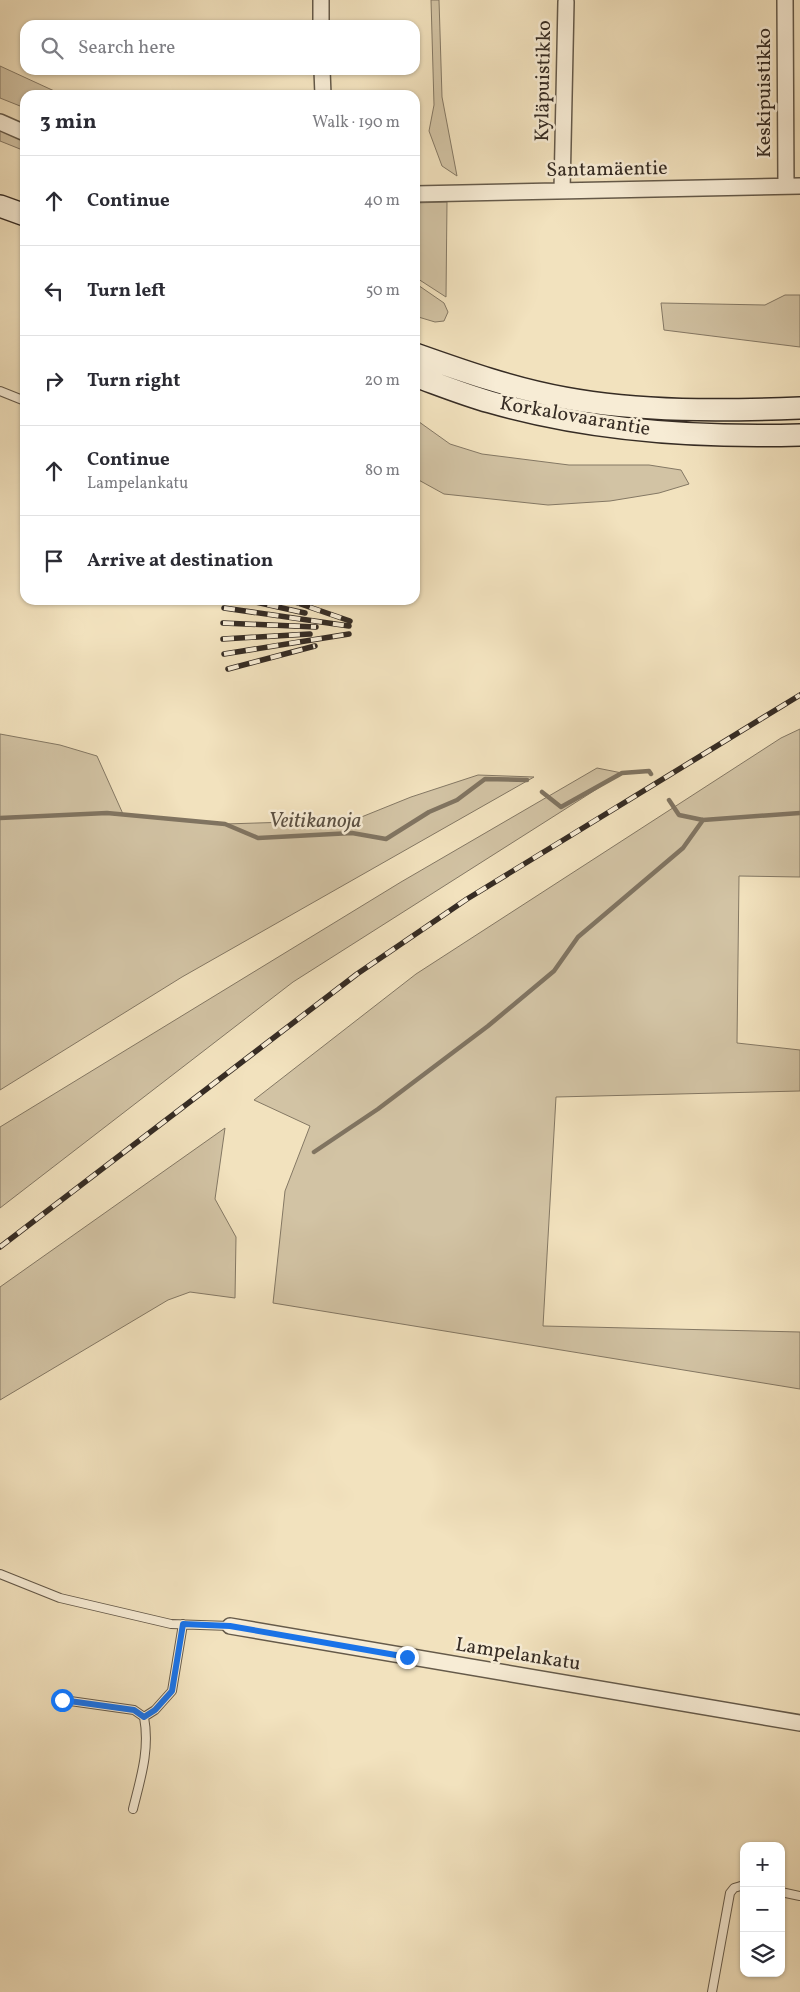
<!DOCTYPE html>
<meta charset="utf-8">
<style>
:root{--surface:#fff;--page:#f7f7f7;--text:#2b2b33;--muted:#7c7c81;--line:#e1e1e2}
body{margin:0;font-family:Vollkorn,serif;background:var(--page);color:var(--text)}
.controls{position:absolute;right:15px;bottom:15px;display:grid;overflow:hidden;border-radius:10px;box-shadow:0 1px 4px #0004}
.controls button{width:45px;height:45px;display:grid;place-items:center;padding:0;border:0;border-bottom:1px solid var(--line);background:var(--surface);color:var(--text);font:25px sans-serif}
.stop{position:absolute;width:15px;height:15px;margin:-11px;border:4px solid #1a73e8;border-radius:50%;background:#fff}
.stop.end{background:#1a73e8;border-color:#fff;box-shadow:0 1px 5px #0008}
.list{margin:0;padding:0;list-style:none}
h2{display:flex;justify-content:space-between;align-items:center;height:65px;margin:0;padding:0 20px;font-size:21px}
h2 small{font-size:16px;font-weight:400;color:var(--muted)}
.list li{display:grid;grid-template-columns:32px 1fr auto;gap:15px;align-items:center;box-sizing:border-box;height:90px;padding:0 20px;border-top:1px solid var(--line)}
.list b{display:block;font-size:19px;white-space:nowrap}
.list p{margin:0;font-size:16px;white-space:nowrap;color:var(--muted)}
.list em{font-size:16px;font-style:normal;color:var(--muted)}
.icon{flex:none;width:28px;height:28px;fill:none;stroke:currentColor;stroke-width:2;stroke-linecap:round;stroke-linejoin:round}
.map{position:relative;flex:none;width:800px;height:1992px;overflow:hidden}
.search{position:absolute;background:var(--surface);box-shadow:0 1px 4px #0004;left:20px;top:20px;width:400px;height:55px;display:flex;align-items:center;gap:12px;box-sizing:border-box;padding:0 18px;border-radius:15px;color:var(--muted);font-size:19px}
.panel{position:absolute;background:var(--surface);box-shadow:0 1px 4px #0004;left:20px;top:90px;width:400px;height:515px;border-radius:15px}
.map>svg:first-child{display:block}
.green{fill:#d2c3a4;stroke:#847864}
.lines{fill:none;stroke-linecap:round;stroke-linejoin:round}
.stream{stroke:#807461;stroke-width:4.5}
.lane-casing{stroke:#655a4a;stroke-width:10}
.street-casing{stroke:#655a4a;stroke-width:18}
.secondary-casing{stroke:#362c24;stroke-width:24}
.lane{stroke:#f7ecd5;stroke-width:8}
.street{stroke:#f7ecd5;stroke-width:15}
.secondary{stroke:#f7ecd5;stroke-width:21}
.rail-casing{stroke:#362c24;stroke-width:5.5}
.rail{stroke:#f7ecd5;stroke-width:4;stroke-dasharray:11;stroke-linecap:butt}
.route{stroke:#1a73e8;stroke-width:6}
.labels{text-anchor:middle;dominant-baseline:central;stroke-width:5;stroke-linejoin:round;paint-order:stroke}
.street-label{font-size:20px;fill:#362c24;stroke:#f7ecd5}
.water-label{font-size:21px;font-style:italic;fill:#5b5043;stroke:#f7ecd5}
</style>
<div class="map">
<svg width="800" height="1992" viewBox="0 0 800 1992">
<rect width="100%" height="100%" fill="#f2e2be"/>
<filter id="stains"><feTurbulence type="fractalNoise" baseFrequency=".004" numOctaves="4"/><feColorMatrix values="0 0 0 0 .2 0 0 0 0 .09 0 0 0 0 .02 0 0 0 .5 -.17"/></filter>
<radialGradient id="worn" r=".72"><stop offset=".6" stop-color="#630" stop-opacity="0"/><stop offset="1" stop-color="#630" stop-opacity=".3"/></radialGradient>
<path class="green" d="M431,0H439L442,97L457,176L442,166L429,131L434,105Z
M0,66L63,95H25V108L0,98Z
M0,130L25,140V151L0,141Z
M447,202L446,297L415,277V203Z
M415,283L444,303L448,312L444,321L435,322L415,316Z
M785,295H800V347L664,330L661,303L765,305Z
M415,419L450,444L482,454L569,465H649L681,470L689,484L659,493L610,501L548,505L444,494L415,478Z
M800,729V877L739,876L737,1043L800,1050V1091L556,1097L543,1326L800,1332V1389L273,1303L285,1191L310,1126L254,1100L416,974L781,738Z
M0,734L60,745L97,756L123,814L225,824L354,820L411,797L478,775L534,777L182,977L0,1090Z
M597,768L622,773L293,982L0,1208V1127L401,882Z
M225,1128L215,1199L236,1237L235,1298L190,1292L168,1300L0,1400V1287Z"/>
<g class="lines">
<path class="stream" d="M542,792L561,807L622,773L649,771L651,774
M669,800L679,815L703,820L800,813
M0,818L107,813L225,824L258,838L352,833L386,839L429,812L457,800L485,779L527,780
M314,1152L378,1109L488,1026L554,971L578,937L683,848L703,820"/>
<defs>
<path id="lane" d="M0,391L25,401
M0,1574L60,1598L171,1624L230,1626
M63,1700L134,1710L144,1717C150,1749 141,1777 133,1809
M144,1717L155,1710L172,1691L183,1624
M781,1892L800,1896
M712,1992L730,1893L734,1888L744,1885"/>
<path id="street" d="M321,0V25
M785,0L786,186
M322,70L323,95
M0,122L25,133
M562,191L566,2
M415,194L800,186
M230,1626L800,1723"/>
<path id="secondary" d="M0,206L25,215
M415,354C463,371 514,389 565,398C641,412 722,411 800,408
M415,376C440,385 465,395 490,402C590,431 697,438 800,435"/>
</defs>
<use href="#lane" class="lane-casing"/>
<use href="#street" class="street-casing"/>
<use href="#secondary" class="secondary-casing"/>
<use href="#lane" class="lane"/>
<use href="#street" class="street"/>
<use href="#secondary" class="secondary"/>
<defs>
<path id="rail" d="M246,600L305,613
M289,600L350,621
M224,608L349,626
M223,623L316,627
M223,639L310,634
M224,654L349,634
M228,669L315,646
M0,1247L357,974L467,899L800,695"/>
</defs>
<use href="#rail" class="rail-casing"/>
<use href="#rail" class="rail"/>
</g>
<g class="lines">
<path class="route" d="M62,1700L134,1710L144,1717L155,1710L172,1691L183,1624L230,1626L407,1657"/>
</g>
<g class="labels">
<g class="street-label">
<text transform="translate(544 81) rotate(-89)">Kyläpuistikko</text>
<text transform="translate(765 93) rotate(-90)">Keskipuistikko</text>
<text transform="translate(607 170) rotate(-1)">Santamäentie</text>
<text transform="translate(575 417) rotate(10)">Korkalovaarantie</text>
<text transform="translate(518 1655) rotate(9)">Lampelankatu</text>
</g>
<g class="water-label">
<text x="315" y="821">Veitikanoja</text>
</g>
</g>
<rect width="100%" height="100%" filter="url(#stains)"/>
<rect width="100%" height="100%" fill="url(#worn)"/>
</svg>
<div class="controls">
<button>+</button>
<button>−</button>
<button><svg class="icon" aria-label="layers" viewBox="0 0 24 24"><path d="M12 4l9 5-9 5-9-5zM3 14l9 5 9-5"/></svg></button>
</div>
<div class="stop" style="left:62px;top:1700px"></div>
<div class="stop end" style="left:407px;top:1657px"></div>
<div class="search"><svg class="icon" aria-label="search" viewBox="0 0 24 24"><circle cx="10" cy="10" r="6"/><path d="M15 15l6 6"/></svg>Search here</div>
<section class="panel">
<h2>3 min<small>Walk · 190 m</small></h2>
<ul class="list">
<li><svg class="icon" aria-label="ahead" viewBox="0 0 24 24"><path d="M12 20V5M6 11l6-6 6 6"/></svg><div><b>Continue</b></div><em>40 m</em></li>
<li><svg class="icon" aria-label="left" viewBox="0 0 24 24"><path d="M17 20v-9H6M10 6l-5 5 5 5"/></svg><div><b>Turn left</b></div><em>50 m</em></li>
<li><svg class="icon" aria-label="right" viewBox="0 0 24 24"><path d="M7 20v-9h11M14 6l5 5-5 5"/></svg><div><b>Turn right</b></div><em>20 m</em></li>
<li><svg class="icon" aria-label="ahead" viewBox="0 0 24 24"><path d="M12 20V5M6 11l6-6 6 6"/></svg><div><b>Continue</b><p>Lampelankatu</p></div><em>80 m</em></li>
<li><svg class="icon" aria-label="arrive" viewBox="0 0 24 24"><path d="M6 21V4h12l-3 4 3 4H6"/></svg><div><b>Arrive at destination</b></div></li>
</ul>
</section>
</div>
